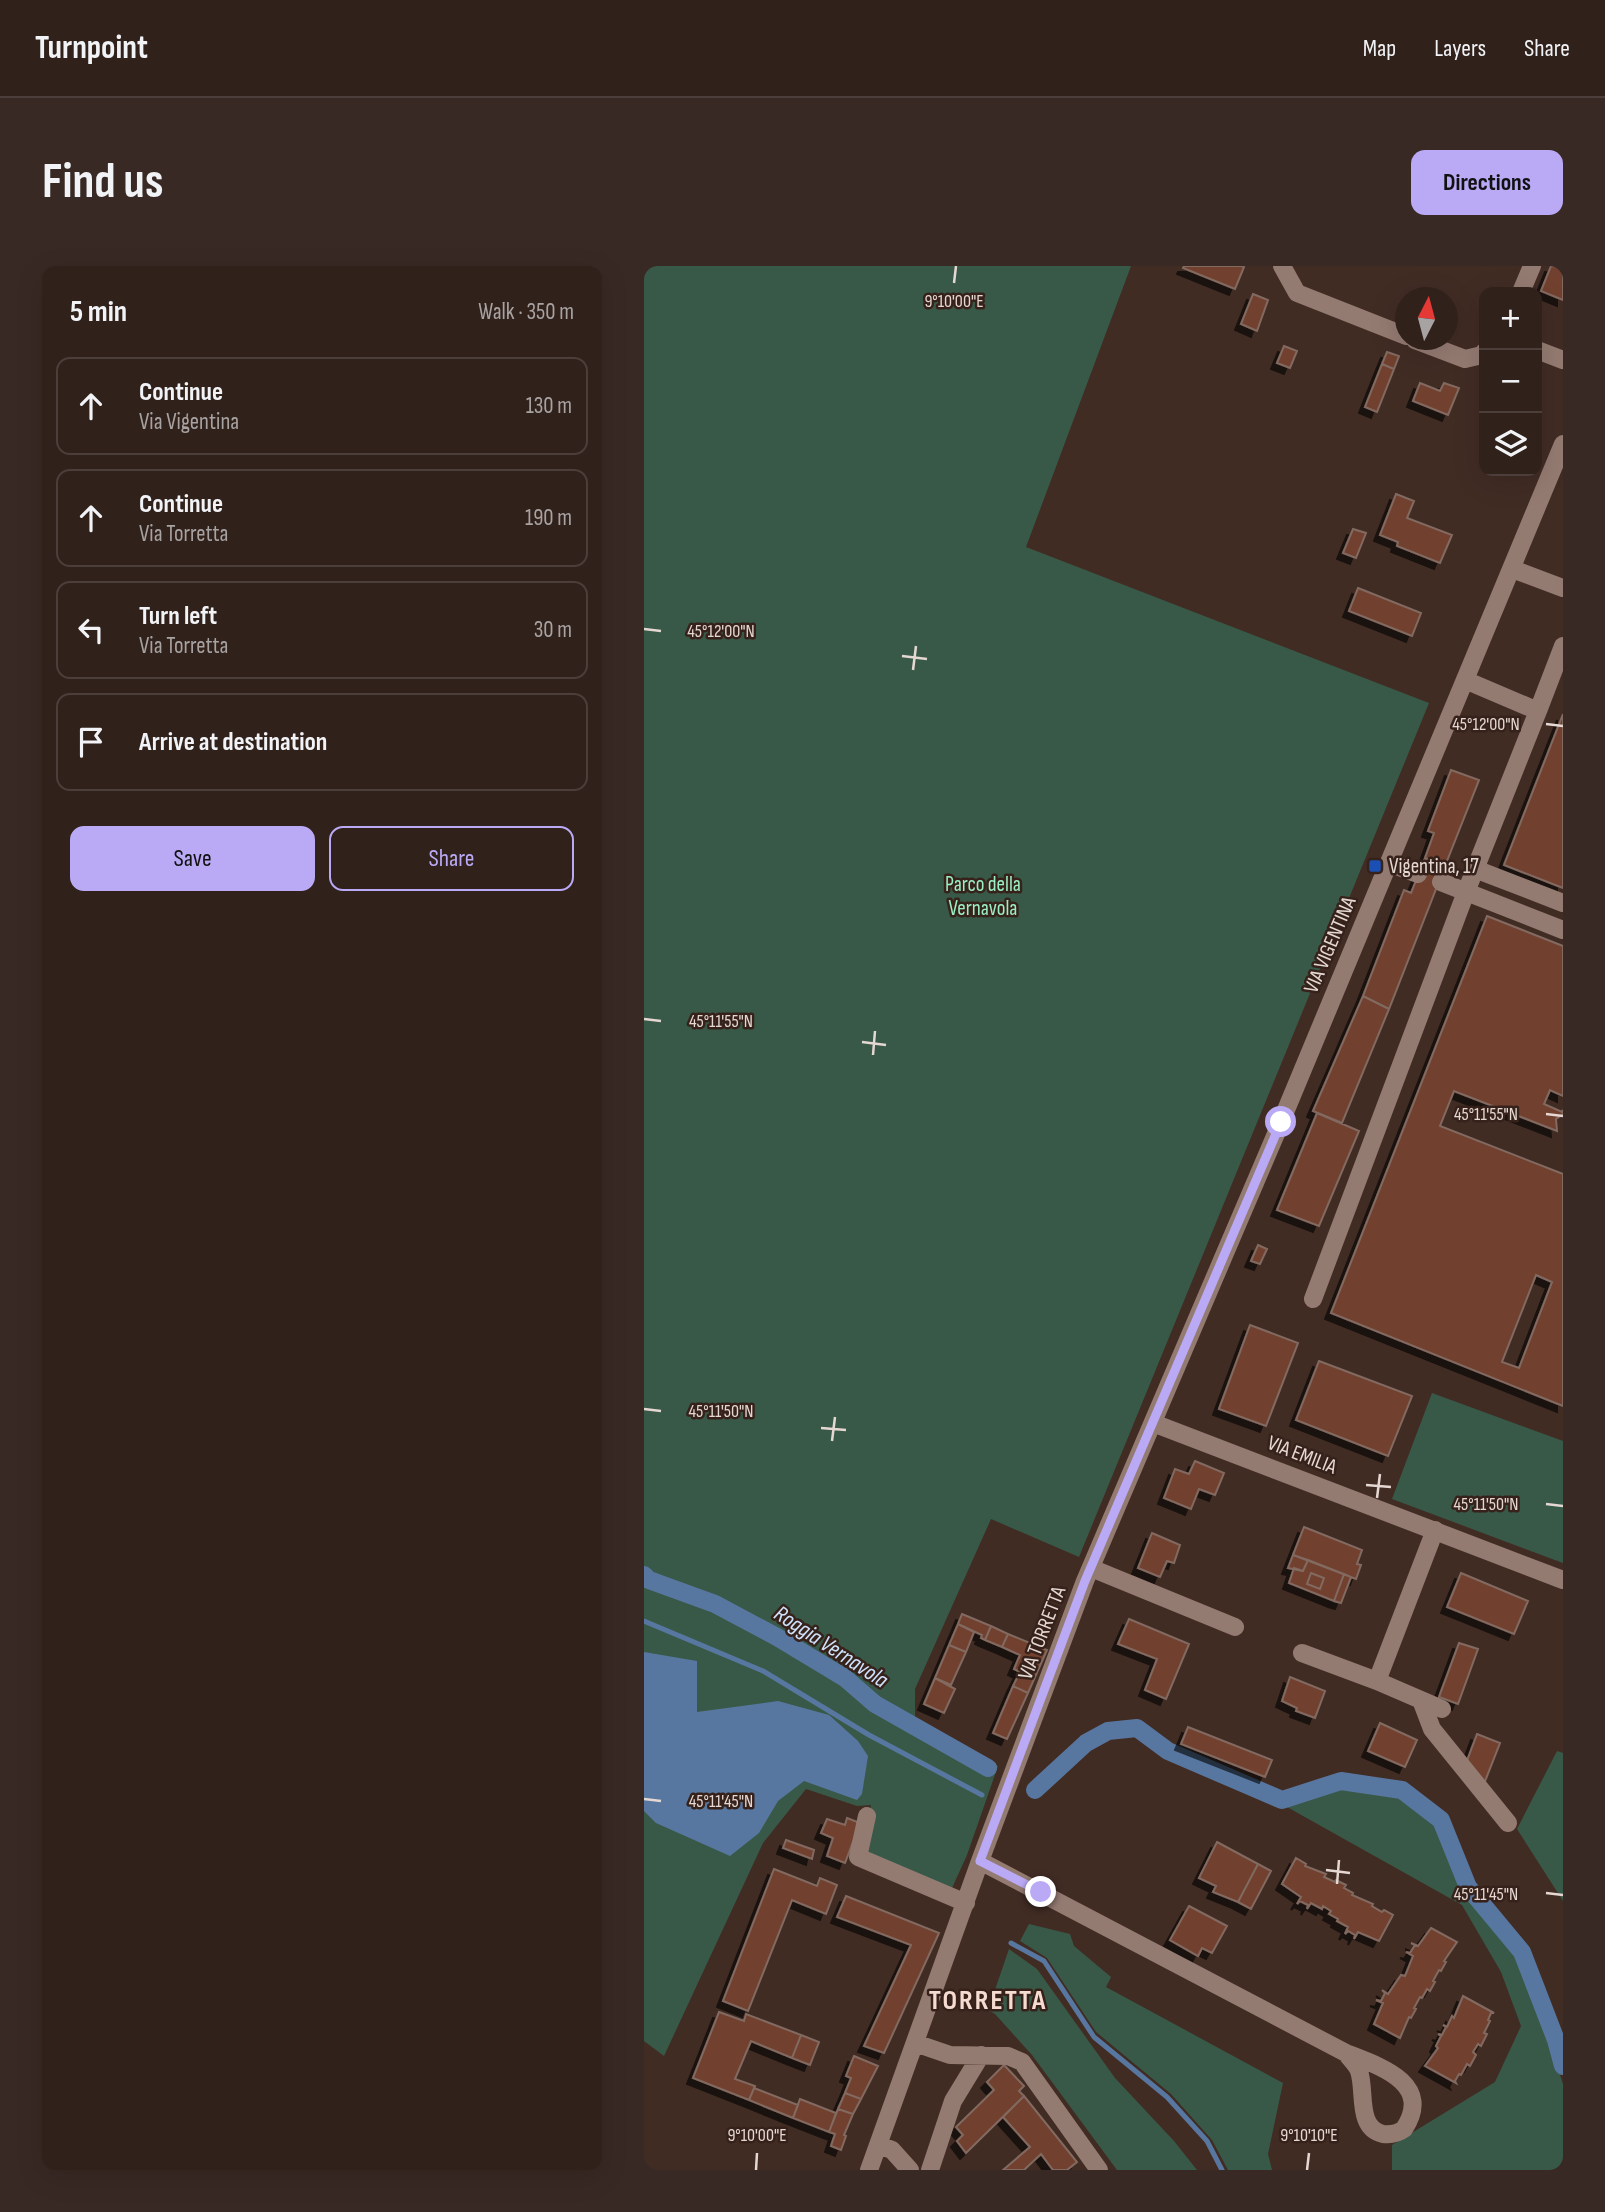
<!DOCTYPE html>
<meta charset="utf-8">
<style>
:root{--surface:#31211b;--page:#392924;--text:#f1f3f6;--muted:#a8a3a3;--line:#4c3e3a;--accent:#baaaf6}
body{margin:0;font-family:"Sofia Sans Condensed",sans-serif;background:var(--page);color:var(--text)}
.controls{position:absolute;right:21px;top:21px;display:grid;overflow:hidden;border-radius:14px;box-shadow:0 7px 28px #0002}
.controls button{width:63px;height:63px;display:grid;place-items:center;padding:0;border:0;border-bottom:2px solid var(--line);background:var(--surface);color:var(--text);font:35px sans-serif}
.compass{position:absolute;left:751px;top:21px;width:63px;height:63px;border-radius:50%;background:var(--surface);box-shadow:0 7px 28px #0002;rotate:6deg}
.stop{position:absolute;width:21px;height:21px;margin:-16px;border:5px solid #baaaf6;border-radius:50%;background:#fff}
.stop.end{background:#baaaf6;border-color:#fff;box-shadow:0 2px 7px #0008}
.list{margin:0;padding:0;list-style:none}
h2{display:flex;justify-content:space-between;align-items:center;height:91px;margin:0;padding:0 28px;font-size:30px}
h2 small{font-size:23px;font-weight:400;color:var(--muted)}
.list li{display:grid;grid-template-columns:46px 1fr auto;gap:21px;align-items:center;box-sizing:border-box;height:98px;margin:0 14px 14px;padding:0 14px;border:2px solid var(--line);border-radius:14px}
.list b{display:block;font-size:26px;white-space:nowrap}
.list p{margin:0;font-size:23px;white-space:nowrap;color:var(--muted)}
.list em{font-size:23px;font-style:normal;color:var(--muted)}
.actions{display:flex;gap:14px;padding:21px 28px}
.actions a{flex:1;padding:16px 0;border:2px solid var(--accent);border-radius:14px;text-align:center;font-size:24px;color:var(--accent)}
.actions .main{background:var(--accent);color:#111}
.icon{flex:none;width:38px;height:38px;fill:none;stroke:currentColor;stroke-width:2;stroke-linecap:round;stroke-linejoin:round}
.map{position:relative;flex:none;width:919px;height:1904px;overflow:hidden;border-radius:14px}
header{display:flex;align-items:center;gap:42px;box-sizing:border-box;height:98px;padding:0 35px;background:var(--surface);border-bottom:2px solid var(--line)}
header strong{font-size:33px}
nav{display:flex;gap:38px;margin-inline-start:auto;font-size:24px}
.intro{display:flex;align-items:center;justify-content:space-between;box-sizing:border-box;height:168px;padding:0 42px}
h1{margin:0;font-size:49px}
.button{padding:18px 32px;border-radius:14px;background:var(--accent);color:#111;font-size:24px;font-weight:700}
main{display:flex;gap:42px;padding:0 42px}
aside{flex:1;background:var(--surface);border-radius:14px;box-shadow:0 7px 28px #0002}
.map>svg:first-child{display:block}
.green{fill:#385948}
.water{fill:#5877a0}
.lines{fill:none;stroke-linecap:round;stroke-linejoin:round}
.stream{stroke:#5877a0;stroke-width:5}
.canal{stroke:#5877a0;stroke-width:18}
.building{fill:#71412f;stroke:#826a61;stroke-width:2;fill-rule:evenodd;filter:url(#shadow)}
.minor{stroke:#947b72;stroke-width:18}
.route{stroke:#baaaf6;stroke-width:9}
.ticks{fill:none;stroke:#e5d7d2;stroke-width:2.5}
.transit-dot{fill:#1a4fb4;stroke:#36221b;stroke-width:2.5}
.labels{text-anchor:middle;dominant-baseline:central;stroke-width:5;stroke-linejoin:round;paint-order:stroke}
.poi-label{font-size:21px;fill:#e5d7d2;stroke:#36221b;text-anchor:start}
.park-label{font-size:21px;fill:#9aefc3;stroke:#36221b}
.street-label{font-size:21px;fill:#e5d7d2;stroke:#36221b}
.water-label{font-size:23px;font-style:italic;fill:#d0e3fd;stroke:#36221b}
.district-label{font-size:28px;font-weight:bold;letter-spacing:2px;fill:#f6dbd0;stroke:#36221b}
.ticks-label{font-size:18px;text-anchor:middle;fill:#e5d7d2;stroke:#36221b;stroke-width:5;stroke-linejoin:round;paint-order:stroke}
</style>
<header>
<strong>Turnpoint</strong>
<nav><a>Map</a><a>Layers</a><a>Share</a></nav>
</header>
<div class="intro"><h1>Find us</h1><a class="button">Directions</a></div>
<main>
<aside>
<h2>5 min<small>Walk · 350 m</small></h2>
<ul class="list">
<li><svg class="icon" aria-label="ahead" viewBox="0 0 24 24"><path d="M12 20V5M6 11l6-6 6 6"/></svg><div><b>Continue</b><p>Via Vigentina</p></div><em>130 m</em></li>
<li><svg class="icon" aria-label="ahead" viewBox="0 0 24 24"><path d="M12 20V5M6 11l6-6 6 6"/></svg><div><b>Continue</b><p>Via Torretta</p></div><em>190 m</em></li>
<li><svg class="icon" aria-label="left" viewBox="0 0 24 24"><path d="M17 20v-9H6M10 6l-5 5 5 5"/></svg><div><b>Turn left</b><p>Via Torretta</p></div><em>30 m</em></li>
<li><svg class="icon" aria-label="arrive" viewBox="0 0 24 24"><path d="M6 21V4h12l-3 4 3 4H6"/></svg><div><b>Arrive at destination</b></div></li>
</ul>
<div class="actions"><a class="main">Save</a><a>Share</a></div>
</aside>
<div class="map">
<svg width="919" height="1904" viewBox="0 0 919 1904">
<defs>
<filter id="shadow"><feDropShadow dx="-6" dy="6" stdDeviation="0" flood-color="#0009"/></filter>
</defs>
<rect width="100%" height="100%" fill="#412c24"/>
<path class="green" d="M0,0H487L382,281L785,437L435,1291L347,1253L271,1423V1453L354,1500L323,1589L308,1622L217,1585L227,1539L213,1540L162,1523L119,1577L20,1790L0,1775Z
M788,1127L919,1175V1297L748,1233Z
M913,1485L919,1487V1635L873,1563Z
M696,1521L758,1529L796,1557L821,1622L876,1687L919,1818V1904H748V1879L851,1816L877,1760L857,1706L818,1639L643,1541Z
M385,1658L426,1668L430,1680L467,1711L462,1721L639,1817L624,1888L628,1904H584L568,1874L527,1828L452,1766L403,1692L376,1675Z
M365,1683L393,1703L471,1812L530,1875L553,1904H473L388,1789L351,1748L344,1744Z"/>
<path class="water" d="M0,1386L53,1395V1446L134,1435L185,1449L214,1475L224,1490L218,1528L213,1534L160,1515L134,1535L115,1567L86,1590L12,1557L0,1545Z"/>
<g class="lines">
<path class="stream" d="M0,1355L119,1405L225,1469L338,1529
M367,1677L400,1695L450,1771L523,1831L563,1875L578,1904"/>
<path class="canal" d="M0,1309L5,1314L71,1338L133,1371L201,1412L231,1438L344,1502
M391,1524L442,1477L464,1465L493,1462L524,1485L638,1534L697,1515L758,1524L797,1554L824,1621L878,1686L912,1774L919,1800"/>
</g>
<path class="building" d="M540,0H597L600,1L591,23L539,2Z
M907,0L919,1V34L897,25Z
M609,28L624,34L613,65L597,58Z
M640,80L653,85L646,102L633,97Z
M743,86L755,90L750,103L738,98Z
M738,98L750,103L733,146L721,141Z
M776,117L796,125L800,117L815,122L804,149L769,135Z
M752,228L770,235L763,252L808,269L796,297L753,280L754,276L736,269Z
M709,263L722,267L712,292L699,287Z
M714,322L777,347L768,370L705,345Z
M919,448V622L860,599Z
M807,504L835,514L801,600L781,592L790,567L784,565Z
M781,592L801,600L745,743L719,730L760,624L767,627Z
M843,650L919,680V830L906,824L900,838L918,846L919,844V848L912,853L913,865L810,825L796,860L919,908V1140L687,1047ZM892,1009L908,1016L875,1102L858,1096Z
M719,730L745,743L698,857L669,845Z
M673,847L715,865L675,960L633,944Z
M614,979L623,983L616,998L607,995Z
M606,1059L654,1077L622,1160L575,1143Z
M675,1095L768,1130L744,1190L652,1154Z
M551,1195L580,1207L571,1229L555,1223L547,1243L520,1232L531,1203L545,1208Z
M660,1261L718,1284L713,1298L717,1299L712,1313L649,1289Z
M508,1267L536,1279L530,1297L523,1295L516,1311L494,1302Z
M649,1289L664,1294L659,1305L644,1302Z
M664,1294L700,1308L690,1335L645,1317L650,1302L659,1305ZM667,1307L680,1312L676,1323L663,1318Z
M667,1307L680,1312L676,1323L663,1318Z
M817,1307L884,1335L870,1368L803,1341Z
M700,1308L707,1311L697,1337L690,1335Z
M318,1348L347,1360L341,1374L337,1372L338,1369L314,1358Z
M485,1353L545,1378L522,1433L501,1424L513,1393L474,1378Z
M314,1358L330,1366L322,1386L305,1379Z
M347,1360L364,1368L358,1381L341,1374Z
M364,1368L403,1384L384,1427L369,1420L376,1406L370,1403L376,1389L358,1381Z
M815,1377L834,1383L814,1438L795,1431Z
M305,1379L322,1386L307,1419L291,1412Z
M646,1411L681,1425L671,1452L652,1445L653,1442L638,1435Z
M291,1412L311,1423L300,1447L280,1438Z
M369,1420L384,1427L363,1473L349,1467Z
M736,1457L773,1474L761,1501L724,1485Z
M544,1461L628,1494L621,1511L537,1478Z
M833,1468L856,1477L838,1523L821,1500Z
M203,1552L216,1557L201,1597L183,1590L189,1572L177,1567L183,1553L201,1559Z
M142,1574L170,1584L168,1593L139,1582Z
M573,1576L614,1598L594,1636L569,1626L572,1620L555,1612Z
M652,1592L662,1598L661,1600L682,1608L680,1611L691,1616L692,1614L702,1619L700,1622L709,1627L708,1629L729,1638L728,1640L738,1646L740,1644L749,1649L735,1675L714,1666L710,1673L711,1669L704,1665L701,1668L704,1661L693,1655L694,1653L685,1648L687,1645L679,1640L678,1643L667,1637L663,1643L664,1639L656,1635L653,1638L657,1631L638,1618Z
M614,1598L627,1605L607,1643L594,1636Z
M130,1603L173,1620L176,1612L193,1619L182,1648L148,1634L104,1745L79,1735Z
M202,1630L295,1667L240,1787L220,1780L267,1679L193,1651Z
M545,1640L583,1660L568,1687L558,1682L554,1690L526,1674Z
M787,1662L813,1676L800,1695L802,1696L797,1705L795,1704L789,1715L791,1716L786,1725L783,1723L778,1732L776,1731L770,1742L772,1743L767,1752L765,1751L756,1772L730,1758L739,1737L732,1734L737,1735L741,1727L738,1724L744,1728L757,1709L761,1710L769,1690L762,1686L766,1687L771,1679L767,1677L774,1680Z
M819,1730L850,1747H847L844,1754L846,1755L840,1767L843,1768L837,1780L834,1778L829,1786L832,1789L826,1800L823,1798L817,1809L815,1808L811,1815L812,1817L781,1800L794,1782L792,1780L797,1770L794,1768L798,1769L802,1761L799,1759L803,1761L808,1750L810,1752Z
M75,1746L100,1755L102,1748L157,1769L148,1792L107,1775L91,1813L111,1820L105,1834L49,1812Z
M157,1769L175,1776L166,1799L148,1792Z
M210,1790L234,1800L217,1833L201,1827L207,1812L202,1810Z
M360,1799L380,1820L375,1825L380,1830L322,1887L313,1875L319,1869L312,1861L350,1824L343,1816Z
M110,1822L154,1839L149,1852L105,1834Z
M201,1827L217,1833L209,1848L194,1843Z
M380,1830L433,1896L423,1904H409L397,1888L380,1904H359L386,1881L359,1851Z
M156,1833L192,1847L185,1866L149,1852Z
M194,1843L209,1848L200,1869L202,1870L197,1884L187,1880L191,1868L185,1866Z"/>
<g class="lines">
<path class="minor" d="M638,0L653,27L762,70
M877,26L888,0
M771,74L821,93L838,89L840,86
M893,84L919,94
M868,303L919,322
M894,445L919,380
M745,597L774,608
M831,603L919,637
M797,616L919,664
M669,1033L822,626L894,445L821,414
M509,1157L919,1314
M791,1264L733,1415L798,1443
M447,1302L591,1361
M658,1387L733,1415
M777,1434L788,1463L864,1557
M223,1550L214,1591L322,1637
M336,1595L702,1787C735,1800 790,1817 760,1863C753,1868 747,1869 739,1868C712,1862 722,1825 715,1805C713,1799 706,1793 702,1787
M271,1777L306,1789L364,1790L378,1796L455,1904
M235,1879L248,1884L266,1904
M225,1904L336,1595L441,1315L637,856L919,178
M286,1904L309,1835L337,1789"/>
</g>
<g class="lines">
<path class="route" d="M397,1626L336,1595L441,1315L637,856"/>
</g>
<path class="ticks" d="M310,17L312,0M0,363L17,365M258,390L283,393M269,404L272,380M902,458L919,460M0,753L17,755M218,776L242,779M229,789L231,765M902,848L919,850M0,1143L17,1145M177,1162L202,1164M188,1175L191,1151M722,1219L747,1221M733,1232L736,1208M902,1238L919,1240M0,1533L17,1535M682,1604L706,1607M693,1618L695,1594M902,1627L919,1629M112,1904L113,1887M663,1904L665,1887"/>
<rect class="transit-dot" x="724" y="593" width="14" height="14" rx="3.5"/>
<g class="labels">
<g class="poi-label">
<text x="745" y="600">Vigentina, 17</text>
</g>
<g class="park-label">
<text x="339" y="618">Parco della<tspan x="339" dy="24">Vernavola</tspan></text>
</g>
<g class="street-label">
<text transform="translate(686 679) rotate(-67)">VIA VIGENTINA</text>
<text transform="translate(658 1189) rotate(21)">VIA EMILIA</text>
<text transform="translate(398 1367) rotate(-69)">VIA TORRETTA</text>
</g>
<g class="water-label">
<text transform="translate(187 1381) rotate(33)">Roggia Vernavola</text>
</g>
<g class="district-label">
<text x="344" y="1734">TORRETTA</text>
</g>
</g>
<g class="ticks-label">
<text x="310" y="41">9°10'00"E</text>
<text x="77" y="371">45°12'00"N</text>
<text x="842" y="464">45°12'00"N</text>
<text x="77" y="761">45°11'55"N</text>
<text x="842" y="854">45°11'55"N</text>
<text x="77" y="1151">45°11'50"N</text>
<text x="842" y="1244">45°11'50"N</text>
<text x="77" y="1541">45°11'45"N</text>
<text x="842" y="1634">45°11'45"N</text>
<text x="113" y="1875">9°10'00"E</text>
<text x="665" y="1875">9°10'10"E</text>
</g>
</svg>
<div class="controls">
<button>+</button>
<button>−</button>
<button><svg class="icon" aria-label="layers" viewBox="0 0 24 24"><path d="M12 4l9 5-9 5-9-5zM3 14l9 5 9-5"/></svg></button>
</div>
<svg class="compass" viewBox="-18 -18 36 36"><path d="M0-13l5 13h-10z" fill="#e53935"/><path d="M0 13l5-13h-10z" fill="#a8a3a3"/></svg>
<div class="stop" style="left:637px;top:856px"></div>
<div class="stop end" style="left:397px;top:1626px"></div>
</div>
</main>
